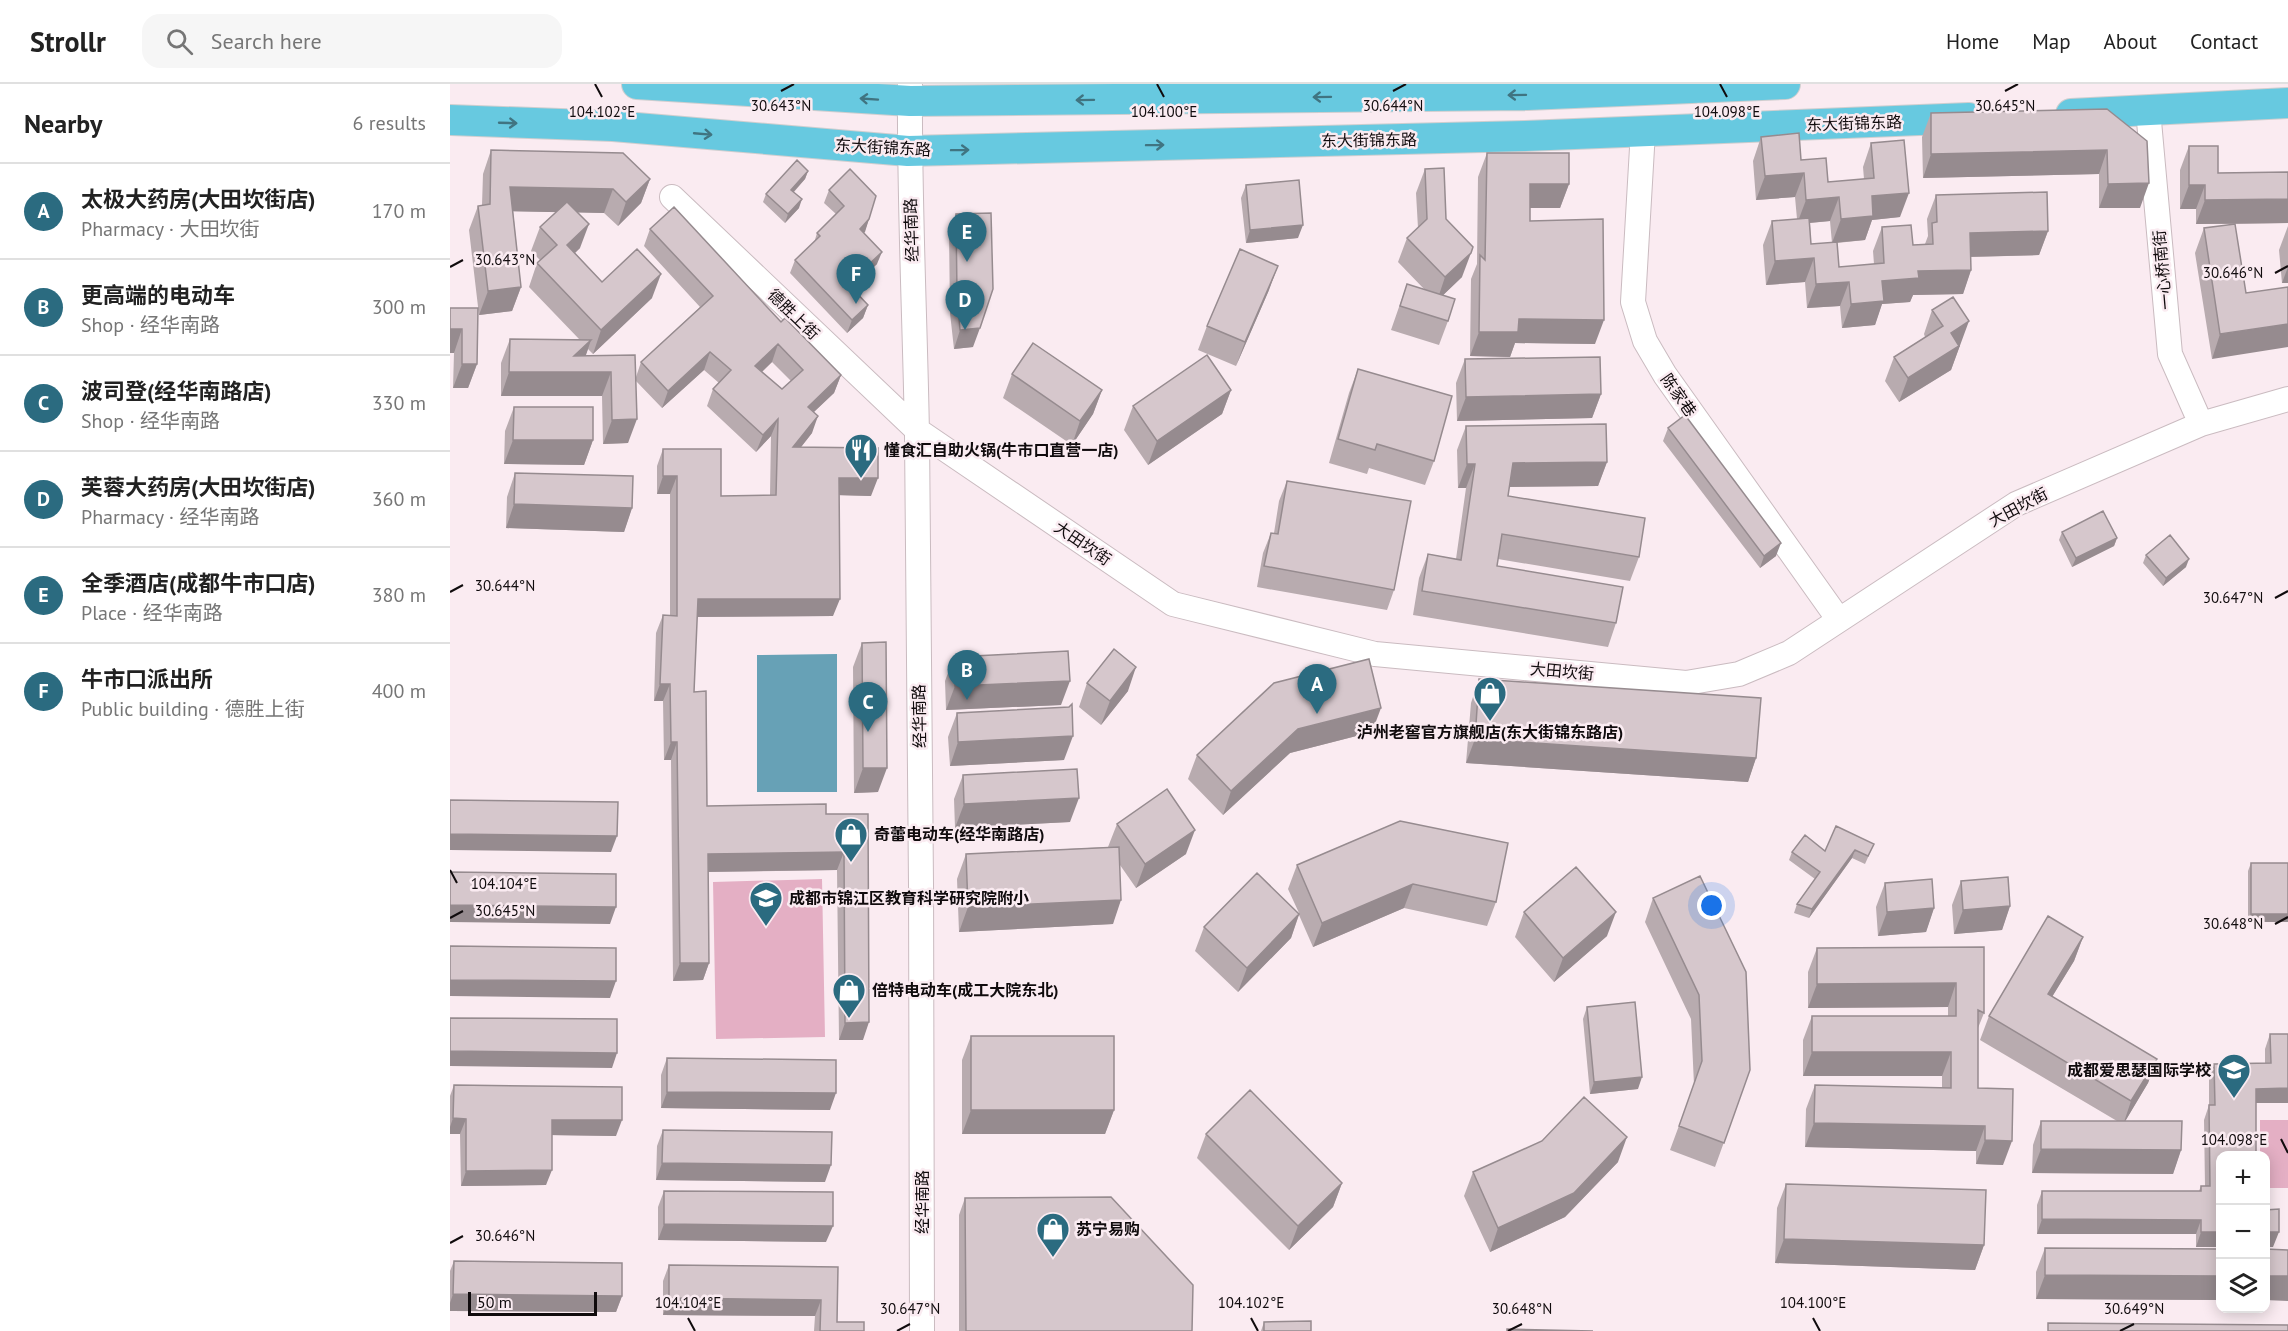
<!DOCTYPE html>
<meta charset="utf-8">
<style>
:root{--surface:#fff;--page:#f6f6f6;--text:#222;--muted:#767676;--line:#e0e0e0;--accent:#2b6b80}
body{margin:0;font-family:"PT Sans","Noto Sans SC",sans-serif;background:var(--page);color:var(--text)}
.controls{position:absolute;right:18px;bottom:18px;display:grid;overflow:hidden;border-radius:12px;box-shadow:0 3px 15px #0003}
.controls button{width:54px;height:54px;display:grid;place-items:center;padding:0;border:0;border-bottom:2px solid var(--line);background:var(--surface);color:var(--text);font:30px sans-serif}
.scale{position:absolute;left:18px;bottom:15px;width:129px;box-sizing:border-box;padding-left:6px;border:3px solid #100b0d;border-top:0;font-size:16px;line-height:21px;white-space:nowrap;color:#100b0d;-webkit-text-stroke:4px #faebf1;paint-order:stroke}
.you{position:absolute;left:1262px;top:822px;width:21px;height:21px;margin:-15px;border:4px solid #fff;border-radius:50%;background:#1a73e8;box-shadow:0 0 0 9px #1a73e833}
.badge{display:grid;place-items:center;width:39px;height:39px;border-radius:50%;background:var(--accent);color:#fff;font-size:20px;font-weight:700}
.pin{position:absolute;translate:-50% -50px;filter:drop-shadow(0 2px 3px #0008)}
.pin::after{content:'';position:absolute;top:32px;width:21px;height:18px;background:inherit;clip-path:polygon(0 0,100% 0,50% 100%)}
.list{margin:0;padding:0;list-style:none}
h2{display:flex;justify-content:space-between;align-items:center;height:78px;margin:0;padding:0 24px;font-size:26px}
h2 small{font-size:20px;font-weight:400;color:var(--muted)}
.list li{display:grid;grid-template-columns:39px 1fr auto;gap:18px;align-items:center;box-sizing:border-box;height:96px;padding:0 24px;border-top:2px solid var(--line)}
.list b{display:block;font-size:22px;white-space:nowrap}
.list p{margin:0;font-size:20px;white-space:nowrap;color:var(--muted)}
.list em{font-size:20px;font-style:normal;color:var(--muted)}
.icon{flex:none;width:33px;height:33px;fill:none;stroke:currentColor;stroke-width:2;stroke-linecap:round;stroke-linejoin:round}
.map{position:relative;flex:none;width:1838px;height:1247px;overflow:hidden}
header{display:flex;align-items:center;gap:36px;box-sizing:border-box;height:84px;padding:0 30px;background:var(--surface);border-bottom:2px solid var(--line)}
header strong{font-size:28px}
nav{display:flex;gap:33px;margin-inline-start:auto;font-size:21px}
.search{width:420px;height:54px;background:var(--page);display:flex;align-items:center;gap:15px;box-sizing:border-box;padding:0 21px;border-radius:18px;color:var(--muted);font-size:22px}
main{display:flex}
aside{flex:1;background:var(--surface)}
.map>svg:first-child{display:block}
.green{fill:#e4afc4}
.water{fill:#67a1b6}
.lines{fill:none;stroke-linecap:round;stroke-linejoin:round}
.minor-casing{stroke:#cabbc0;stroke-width:26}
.major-casing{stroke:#cfcecf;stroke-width:32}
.minor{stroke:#fff;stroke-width:24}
.major{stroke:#67c9e0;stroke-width:30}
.wall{fill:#b8abaf;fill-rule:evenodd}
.shaded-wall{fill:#968b8f}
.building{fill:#d6c7cc;stroke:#968b8f;stroke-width:1.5;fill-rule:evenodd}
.oneway{stroke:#407481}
.ticks{fill:none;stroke:#100b0d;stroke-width:2}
.labels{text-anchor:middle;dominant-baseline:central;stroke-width:5;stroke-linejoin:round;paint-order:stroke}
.street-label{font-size:16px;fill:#100b0d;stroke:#faebf1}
.poi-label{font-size:16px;font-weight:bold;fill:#100b0d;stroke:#faebf1;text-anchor:start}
.ticks-label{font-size:15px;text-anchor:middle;fill:#100b0d;stroke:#faebf1;stroke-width:5;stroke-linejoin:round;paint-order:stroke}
</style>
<header>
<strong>Strollr</strong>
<div class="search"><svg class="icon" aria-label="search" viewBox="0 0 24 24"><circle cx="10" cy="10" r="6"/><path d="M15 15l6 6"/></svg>Search here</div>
<nav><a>Home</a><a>Map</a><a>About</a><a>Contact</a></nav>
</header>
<main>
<aside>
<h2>Nearby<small>6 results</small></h2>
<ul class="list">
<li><span class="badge">A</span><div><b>太极大药房(大田坎街店)</b><p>Pharmacy · 大田坎街</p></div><em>170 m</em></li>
<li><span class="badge">B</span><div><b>更高端的电动车</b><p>Shop · 经华南路</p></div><em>300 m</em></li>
<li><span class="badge">C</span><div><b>波司登(经华南路店)</b><p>Shop · 经华南路</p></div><em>330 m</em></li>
<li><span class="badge">D</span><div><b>芙蓉大药房(大田坎街店)</b><p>Pharmacy · 经华南路</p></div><em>360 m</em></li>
<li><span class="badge">E</span><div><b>全季酒店(成都牛市口店)</b><p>Place · 经华南路</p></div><em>380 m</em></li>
<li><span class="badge">F</span><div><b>牛市口派出所</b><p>Public building · 德胜上街</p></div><em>400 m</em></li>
</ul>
</aside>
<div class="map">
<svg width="1838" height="1247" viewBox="0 0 1838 1247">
<rect width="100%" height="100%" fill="#faebf1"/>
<path class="green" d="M372,795L375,953L266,955L263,798Z
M1810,1036H1838V1104H1816V1072L1810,1071Z"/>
<path class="water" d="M387,570V708H307V571Z"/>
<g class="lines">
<defs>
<path id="minor" d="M460,0C459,117 465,234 467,351C470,650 473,948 472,1247
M1698,26L1720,270L1751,340
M1193,47L1183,218L1195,257L1215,291L1389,536
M222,113L467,346L723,520L925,570L1236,599L1289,590L1339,569L1566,420L1751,340L1838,315"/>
<path id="major" d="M187,0L460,17L1077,11L1335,0
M1621,30L1838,19
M0,36L163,42L458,67L1075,52L1519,34"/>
</defs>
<use href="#minor" class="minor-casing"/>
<use href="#major" class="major-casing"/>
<use href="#minor" class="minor"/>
<use href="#major" class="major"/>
</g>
<path class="wall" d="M1657,25L1690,124H1649V90L1473,94L1472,53L1481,29Z
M1311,53L1351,76L1378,98L1414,95L1413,83L1421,59L1450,133L1422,136L1415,156L1387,159L1389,183L1424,180L1423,167L1432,143L1463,161L1475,160L1478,152L1477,135L1486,111L1598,147L1589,171L1521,173V186L1513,210L1463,211L1460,218L1432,220L1425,241L1392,244L1390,222L1357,224L1355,198L1316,201L1313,161L1322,137L1347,135L1345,113L1306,116L1303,77ZM1380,137L1382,159L1361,160L1360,139Z
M1739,62L1768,89L1838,88V139L1785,140L1796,209L1762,275L1745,169L1754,144L1785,140H1746V125H1730V86Z
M41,66L200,95L191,119L168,142L154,129L127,128L130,164L125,169L152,198L202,214L143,270L138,265L135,272L186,293L191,278L250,223L194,162L200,145L331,238L391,291L384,309L364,328L362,349L351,363L421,412L389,411L383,532L247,533L244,608L257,722L376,730H418L413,956H389L387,786L258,788L259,879L253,896L223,897L221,676H214L213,617H204L206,549L213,531H220V410H207V382L213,365L271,412L320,411L321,352L306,368L257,322L263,305L269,299L254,286L212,324L186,297L178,359L153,360L152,312H51V279L60,255H129L79,203L87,179L90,176L81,167L90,143L106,128L63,127L71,203L62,227L29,231L19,146L28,122L32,121L33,90ZM322,278L341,297L332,305L312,288Z
M1037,69L1119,100L1110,124H1080V137L1145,260L1065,259L1060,273L1020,272L1021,195L1027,180L1028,93Z
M975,85L996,135L1012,193L993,211L998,237L989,261L941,246L957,200L975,206L948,178L957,154L968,144L966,109Z
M358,87L355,95L344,108L349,124L335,139L313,118L316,110Z
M796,101L848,154L796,159L791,114Z
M379,106L419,135L414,149L427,180L402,204L418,221L413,234L397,249L340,189L345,176L364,159L367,149L386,130L374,119Z
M506,130L523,263L504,265L500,229L499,149Z
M1838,142V199H1832L1829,166Z
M819,206L786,282L748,266L757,242Z
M0,224H28L27,280L18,304H3L4,269Z
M1482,226L1510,261L1501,286L1449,318L1435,297L1444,273L1475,253L1474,250Z
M1015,275L1151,310L1142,334L1007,337L1006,299Z
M908,285L984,377L975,401L919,384L917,390L879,379L899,309Z
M562,290L652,306L643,330L622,361L553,314Z
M781,306L772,330L698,381L674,346L683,322Z
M64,323L143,356L134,381L54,380L55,347Z
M1016,342L1157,378L1148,402L1059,403L1058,412L1189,473L1180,497L1048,475L1047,482L1166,539L1158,563L963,531L969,494L978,470L1006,475L1016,404H1008L1007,366Z
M1218,344L1326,472L1310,484L1213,357Z
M65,389L182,424L174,448L56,444L57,413Z
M837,397L944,506L937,526L807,503L813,469L821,449H824L829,417Z
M1612,448L1667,454L1664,462L1622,483L1609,456Z
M1696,471L1736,483L1713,502L1693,479Z
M412,559L428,708L404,709L403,583Z
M504,573L611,621L496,626L495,597Z
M1029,595L1306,674L1298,698L1016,679L1021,619Z
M637,599L678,607L651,641L629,623Z
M507,629L614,676L500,682L498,653Z
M922,648L840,669L773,731L738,695L747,671Z
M513,691L620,738L505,744L504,715Z
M950,737L1046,818L1037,842L954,824L863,863L849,831L841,854L788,908L745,867L754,843L849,829L838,805L847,781Z
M667,740L736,770L686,804L670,781L663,840L509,848L507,795L516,770L658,763Z
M1424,760L1415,780L1402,774L1359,834L1344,829L1347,820L1365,795L1339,776L1342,768L1375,767Z
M1801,779H1838V838H1798V787Z
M1511,797L1560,822L1552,846L1504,850L1502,821Z
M1435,799L1484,824L1476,848L1428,852L1426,823Z
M1203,814L1300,986L1265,1083L1220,1066L1244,1001L1241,935L1195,838Z
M1074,828L1157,852L1104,898L1065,853Z
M1633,853L1624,877L1602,913L1707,975L1698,999L1675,1037L1731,1066L1723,1090L1582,1089L1583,1061L1591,1037H1667L1530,956L1539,932Z
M1534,863V929L1528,944V1004L1553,1081L1526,1080V1067L1355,1063L1356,1025L1365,1001L1492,1004V992H1353V956L1362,932H1498V923L1358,924V888L1367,864Z
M1137,923L1188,1005L1140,1010L1133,935Z
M1820,950H1838V1019H1806L1770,1071V1163H1746V1150H1587V1121L1592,1107H1749L1751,1102H1755L1754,1036L1759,1021V995L1764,980L1815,979V965Z
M521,952L664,1026L655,1050H512V976Z
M217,974L380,1026L211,1024V991Z
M4,1001L166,1052L102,1051L96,1101L11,1102L10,1050H0V1012Z
M213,1046L375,1098L206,1096L207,1062Z
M756,1050L892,1099L883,1123L839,1166L747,1074Z
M1168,1078L1115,1133L1040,1168L1014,1112L1023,1088Z
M1336,1100L1534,1161L1525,1186L1325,1179L1327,1124Z
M214,1107L376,1158L208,1156V1123Z
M515,1114L742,1247H509V1131Z
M1595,1164L1770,1165V1216L1586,1215V1188Z
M4,1177L172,1212L166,1228L0,1227V1187Z
M219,1181L388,1183L387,1238L414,1247H364L365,1232L213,1231V1197Z
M814,1238L861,1247H811Z"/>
<path class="shaded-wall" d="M1657,66L1649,90L1473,94L1481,70Z
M358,87L355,95L338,114L341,106Z
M1354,89L1345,113L1306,116L1315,92Z
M200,95L191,119L168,142L176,118Z
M1699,99L1690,124H1649L1658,100Z
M1080,100H1119L1110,124H1071Z
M1739,101H1755L1746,125H1730Z
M60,103L163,105L154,129L51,127Z
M1459,109L1450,133L1422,136L1415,156L1382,159L1391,135L1422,112Z
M1389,113L1380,137L1347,140L1356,116Z
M352,115L349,124L335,139L338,130Z
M1838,115V139L1746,140L1755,116Z
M419,135L415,148L405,157L410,145Z
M139,140L130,164L108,185L117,161Z
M853,141L848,154L796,159L800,146Z
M1598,147L1589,171L1512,173L1520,149Z
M432,168L427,180L393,212L398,200Z
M1021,169L1012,193L987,217L995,193Z
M1364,174L1355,198L1316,201L1325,177Z
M828,182L819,206L786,282L795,258Z
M1838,183V199H1832Z
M1521,186L1513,210L1463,211L1460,218L1432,220L1425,241L1392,244L1401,220L1432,197L1468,187Z
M211,190L202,214L143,270L151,246Z
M1399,198L1390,222L1357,224L1366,200Z
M71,203L62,227L29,231L38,207Z
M418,221L413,234L397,249L402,236Z
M1069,235L1154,236L1145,260L1065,259L1060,273L1020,272L1029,248Z
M1519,237L1501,286L1449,318L1458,294L1501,249Z
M1838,240V263L1762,275L1770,250Z
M530,244L523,263L504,265L510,246Z
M0,245H12L4,269H0Z
M141,256L133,280L161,288L152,312H51L59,288L124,272Z
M328,260L322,278L299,300L305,282Z
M260,268L254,286L212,324L218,307Z
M12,280H27L18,304H3Z
M391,291L384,309L351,340L358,323Z
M652,306L643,330L622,361L630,337Z
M781,306L772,330L698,381L707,357Z
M1151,310L1142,334L1007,337L1016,313Z
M368,332L362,349L337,381L343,363Z
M187,335L178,359L153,360L162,336Z
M328,335L321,352L306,368L313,351Z
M63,356H143L134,381L54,380Z
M1157,378L1148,402L1054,403L1063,379Z
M1017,380H1025L1016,404H1008Z
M213,392H227L220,410H207Z
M389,394H428L421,412L383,411Z
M64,420L182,424L174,448L56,444Z
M1667,454L1664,462L1622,483L1626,474Z
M1331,459L1326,472L1310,484L1314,472Z
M1739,475L1736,483L1713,502L1716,494Z
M248,515H390L383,532L242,533Z
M686,583L678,607L651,641L660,617Z
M620,597L611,621L496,626L505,602Z
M210,600H220L213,617H204Z
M931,624L922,648L840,669L773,731L781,707L848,645Z
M623,652L614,676L500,682L508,658Z
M1025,655L1306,674L1298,698L1016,679Z
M221,658H227L221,676H214Z
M413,684H437L428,708L404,709Z
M629,714L620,738L505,744L514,720Z
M745,746L736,770L686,804L695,780Z
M0,750L167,752L161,768L0,766Z
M1405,766L1402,774L1359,834L1362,825Z
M394,768L387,786L252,788L258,770Z
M963,800L954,824L863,863L872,839Z
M671,816L663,840L509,848L518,823Z
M0,821L166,823L160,840L0,838Z
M1560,822L1552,846L1504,850L1513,826Z
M1484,824L1476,848L1428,852L1437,828Z
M1166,828L1157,852L1104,898L1113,874Z
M849,830L841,854L788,908L797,884Z
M1801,830H1838V838H1798Z
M1633,853L1624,877L1589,934L1598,910Z
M230,879H259L253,896L223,897Z
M0,896L166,897L160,914L0,912Z
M1506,899L1498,923L1358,924L1367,900Z
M419,938L413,956H389L395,939Z
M0,967L167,969L162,984L0,982Z
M1362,968H1501L1492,992H1353Z
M1707,975L1698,999L1673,1041L1681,1017Z
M1192,993L1188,1005L1140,1010L1144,998Z
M1838,1004V1019H1800L1806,1005Z
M217,1008L386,1009L380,1026L211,1024Z
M521,1026H664L655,1050H512Z
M3,1034L16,1035L10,1050H0V1043Z
M102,1036H172L166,1052L96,1051Z
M1364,1039L1535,1042L1526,1067L1355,1063Z
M1177,1053L1168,1078L1115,1133L1040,1168L1048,1144Z
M1535,1056L1562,1057L1553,1081L1526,1080Z
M1591,1065L1731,1066L1723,1090L1582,1089Z
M212,1079L381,1081L375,1098L206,1096Z
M102,1086L96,1101L11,1102L16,1087Z
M892,1099L883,1123L839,1166L848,1142Z
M1592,1135L1751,1136L1746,1150H1587Z
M214,1140L383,1142L376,1158L208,1156Z
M1751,1148H1770V1163H1746Z
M1815,1148H1829L1823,1163H1815Z
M1334,1155L1534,1161L1525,1186L1325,1179Z
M1595,1191L1770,1192V1216L1586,1215Z
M1815,1192H1838V1217L1815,1216Z
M3,1210L172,1212L166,1228L0,1227V1219Z
M219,1214L371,1216L365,1232L213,1231Z"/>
<path class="building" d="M1657,25L1697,57L1699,99L1658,100L1657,66L1481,70V29Z
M1349,49L1351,76L1376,74L1378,98L1424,94L1421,59L1454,56L1459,109L1422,112L1423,132L1391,135L1389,113L1356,116L1354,89L1315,92L1311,53Z
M1739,62H1768V89L1838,88V115L1755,116V101H1739Z
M41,66L173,69L200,95L176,118L163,105L60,103L71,203L38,207L28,122L40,120Z
M1037,69H1119V100H1080V137L1153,135L1154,236L1069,235L1068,248H1029L1030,171L1035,176Z
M347,76L358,87L341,106L352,115L338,130L316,110Z
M994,84L996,135L1023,163L1021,169L995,193L957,154L977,135L975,85Z
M400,85L426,112L419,135L410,145L432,168L398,200L418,221L402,236L345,176L370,152L367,149L394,122L379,106Z
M849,96L853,141L800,146L796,101Z
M1597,108L1598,147L1520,149L1521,186L1468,187L1469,194L1432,197L1434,217L1401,220L1399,198L1366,200L1364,174L1325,177L1322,137L1359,134L1361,160L1387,158L1389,183L1434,179L1432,143L1461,141L1463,161L1483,160L1482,139L1487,138L1486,111Z
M117,118L139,140L117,161L152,198L187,165L211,190L151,246L87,179L107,161L90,143Z
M224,123L331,238L335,234L391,291L358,323L368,332L343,363L428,364V394H389L390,515H248L244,608L256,607L257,722L376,720V730H418L419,938L395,939L394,768L258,770L259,879H230L227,658H221L220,600H210L213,531L227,532V392H213V365H271V412L326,411L328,335L313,351L263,305L281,286L260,268L218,307L191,278L263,212L200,145ZM328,260L353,286L332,305L305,282Z
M541,129L543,205L530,244L510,246L507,210L506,130Z
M1785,140L1796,209L1838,203V240L1770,250L1754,144Z
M790,165L828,182L795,258L757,242Z
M957,200L1005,215L998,237L950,222Z
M1503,213L1519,237L1501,249L1509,262L1458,294L1444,273L1493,242L1482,226Z
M0,224H28L27,280H12V245H0Z
M60,255L141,256L124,272L185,271L187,335L162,336L161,288H59Z
M583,259L652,306L630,337L562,290Z
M757,271L781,306L707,357L683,322Z
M1150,273L1151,310L1016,313L1015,275Z
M908,285L1002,312L984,377L927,360L925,366L888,355Z
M64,323H143V356H63Z
M1235,331L1331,459L1314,472L1218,344Z
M1156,340L1157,378L1063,379L1058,412L1195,434L1189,473L1052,450L1047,482L1173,503L1166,539L972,507L978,470L1011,476L1025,380H1017L1016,342Z
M65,389L183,392L182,424L64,420Z
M837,397L961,417L944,506L814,482L821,449L828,450Z
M1653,427L1667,454L1626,474L1612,448Z
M1720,451L1739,475L1716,494L1696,471Z
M436,558L437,684H413L412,559Z
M664,565L686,583L660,617L637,599Z
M618,567L620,597L505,602L504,573Z
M919,575L931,624L848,645L781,707L747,671L824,599Z
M1029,595L1311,614L1306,674L1025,655Z
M622,620L623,652L508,658L507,629L619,623Z
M627,685L629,714L514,720L513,691Z
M717,705L745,746L695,780L667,740Z
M0,716L168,718L167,752L0,750Z
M950,737L1058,759L1046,818L963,800L872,839L847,781Z
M1386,742L1424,760L1418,772L1405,766L1362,825L1347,820L1370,788L1342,768L1355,751L1375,767Z
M669,763L671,816L518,823L516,770Z
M1801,779H1838V830H1801Z
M1126,783L1166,828L1113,874L1074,828Z
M0,788L166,790V823L0,821Z
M807,789L849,830L797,884L754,843Z
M1250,792L1296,888L1300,986L1274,1059L1229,1042L1252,977L1249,911L1203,814Z
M1558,793L1560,822L1513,826L1511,797Z
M1482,795L1484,824L1437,828L1435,799Z
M1598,832L1633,853L1598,910L1707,975L1681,1017L1539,932Z
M0,862L166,864V897L0,896Z
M1534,863V929L1528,926V1004L1563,1005L1562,1057L1535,1056V1042L1364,1039L1365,1001L1501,1004V968H1362V932H1506V899L1367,900V864Z
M1185,918L1192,993L1144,998L1137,923Z
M0,934L167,935V969L0,967Z
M1820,950H1838V1004L1806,1005V1071H1770V1148H1751V1136L1592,1135V1107H1751V1102H1760L1759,1021H1765L1764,980L1821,979Z
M521,952H664V1026H521Z
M217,974L386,976V1009L217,1008Z
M4,1001L172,1003V1036H102V1086L16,1087V1035L3,1034Z
M800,1006L892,1099L848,1142L756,1050Z
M1134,1013L1177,1053L1124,1109L1048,1144L1023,1088L1092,1057Z
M1591,1037H1732L1731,1066L1591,1065Z
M213,1046L382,1048L381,1081L212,1079Z
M1336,1100L1536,1106L1534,1161L1334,1155Z
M214,1107L383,1108V1142L214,1140Z
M661,1113L743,1201L742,1247H516L515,1114Z
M1829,1125V1148H1815V1126Z
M1595,1164L1770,1165V1192L1595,1191Z
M1815,1165L1838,1166V1192H1815Z
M4,1177L172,1179V1212L3,1210Z
M219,1181L388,1183L387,1238H414V1247H370L371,1216L219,1214Z
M861,1237V1247H814V1238Z
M1598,1239L1838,1241V1247H1598Z
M1057,1245L1143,1247H1057Z"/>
<defs><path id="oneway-shaft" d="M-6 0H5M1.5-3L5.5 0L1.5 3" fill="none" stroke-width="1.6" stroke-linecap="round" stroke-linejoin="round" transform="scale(1.5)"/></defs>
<g class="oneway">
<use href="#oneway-shaft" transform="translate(1067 11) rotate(179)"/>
<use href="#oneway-shaft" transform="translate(872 13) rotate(179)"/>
<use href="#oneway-shaft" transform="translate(419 15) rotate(-176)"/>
<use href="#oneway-shaft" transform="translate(635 16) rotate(179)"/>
<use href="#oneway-shaft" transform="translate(58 39) rotate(2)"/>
<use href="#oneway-shaft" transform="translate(253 50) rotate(5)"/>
<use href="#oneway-shaft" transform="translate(705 61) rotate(-1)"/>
<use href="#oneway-shaft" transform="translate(510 66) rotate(-1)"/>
</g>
<path class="ticks" d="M145,0L152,13M707,0L714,13M1270,0L1277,13M331,7L344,0M943,7L956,0M1555,7L1568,0M0,183L13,176M1825,189L1838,182M0,508L13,501M1825,514L1838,507M0,786L7,799M0,834L13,827M1825,840L1838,833M1831,1055L1838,1069M0,1159L13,1152M238,1234L245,1247M801,1234L808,1247M1363,1234L1370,1247M447,1247L460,1240M1058,1247L1072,1240M1670,1247L1684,1240"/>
<defs>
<symbol id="restaurant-pin" viewBox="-11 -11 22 30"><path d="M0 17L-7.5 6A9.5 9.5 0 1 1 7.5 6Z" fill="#2b6b80" stroke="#faebf1"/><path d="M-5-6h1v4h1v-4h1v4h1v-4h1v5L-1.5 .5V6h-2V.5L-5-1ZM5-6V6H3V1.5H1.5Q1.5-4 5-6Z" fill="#fff"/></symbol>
<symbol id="shop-pin" viewBox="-11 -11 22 30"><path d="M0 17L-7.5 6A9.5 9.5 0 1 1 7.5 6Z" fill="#2b6b80" stroke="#faebf1"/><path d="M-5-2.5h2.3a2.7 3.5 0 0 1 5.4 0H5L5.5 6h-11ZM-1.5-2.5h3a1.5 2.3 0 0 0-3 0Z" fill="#fff"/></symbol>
<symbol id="school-pin" viewBox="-11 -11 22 30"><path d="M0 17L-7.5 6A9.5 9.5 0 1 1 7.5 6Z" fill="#2b6b80" stroke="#faebf1"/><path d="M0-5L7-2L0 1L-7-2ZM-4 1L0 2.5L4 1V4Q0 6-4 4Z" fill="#fff"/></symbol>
</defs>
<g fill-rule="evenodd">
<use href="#restaurant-pin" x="392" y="347" width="38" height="52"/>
<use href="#shop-pin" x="1021" y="590" width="38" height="52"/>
<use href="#shop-pin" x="382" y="731" width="38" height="52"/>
<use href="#school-pin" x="297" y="795" width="38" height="52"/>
<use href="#shop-pin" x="380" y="887" width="38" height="52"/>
<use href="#school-pin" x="1765" y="967" width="38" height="52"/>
<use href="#shop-pin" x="584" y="1126" width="38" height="52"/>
</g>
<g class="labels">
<g class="street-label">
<text transform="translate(1404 39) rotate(-2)">东大街锦东路</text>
<text transform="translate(919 56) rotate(-1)">东大街锦东路</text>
<text transform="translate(433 63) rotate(3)">东大街锦东路</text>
<text transform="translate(461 146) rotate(-92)">经华南路</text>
<text transform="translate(1712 186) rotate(-95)">一心桥南街</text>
<text transform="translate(344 230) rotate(44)">德胜上街</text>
<text transform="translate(1229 311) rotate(55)">陈家巷</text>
<text transform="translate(1568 423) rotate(-28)">大田坎街</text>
<text transform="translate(633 459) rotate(34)">大田坎街</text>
<text transform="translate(1112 587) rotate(5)">大田坎街</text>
<text transform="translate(469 632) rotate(-91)">经华南路</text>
<text transform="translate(472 1118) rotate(-90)">经华南路</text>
</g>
<g class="poi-label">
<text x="434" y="366">懂食汇自助火锅(牛市口直营一店)</text>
<text x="1040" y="648" text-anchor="middle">泸州老窖官方旗舰店(东大街锦东路店)</text>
<text x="424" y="750">奇蕾电动车(经华南路店)</text>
<text x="339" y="814">成都市锦江区教育科学研究院附小</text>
<text x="422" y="906">倍特电动车(成工大院东北)</text>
<text x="1761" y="986" text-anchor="end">成都爱思瑟国际学校</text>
<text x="626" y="1145">苏宁易购</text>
</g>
</g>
<g class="ticks-label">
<text x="1555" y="27">30.645°N</text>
<text x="331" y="27">30.643°N</text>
<text x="943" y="27">30.644°N</text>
<text x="152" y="33">104.102°E</text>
<text x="714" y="33">104.100°E</text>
<text x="1277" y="33">104.098°E</text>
<text x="55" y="181">30.643°N</text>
<text x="1783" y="194">30.646°N</text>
<text x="55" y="507">30.644°N</text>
<text x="1783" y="519">30.647°N</text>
<text x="54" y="805">104.104°E</text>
<text x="55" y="832">30.645°N</text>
<text x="1783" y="845">30.648°N</text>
<text x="1784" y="1061">104.098°E</text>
<text x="55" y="1157">30.646°N</text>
<text x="238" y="1224">104.104°E</text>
<text x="801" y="1224">104.102°E</text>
<text x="1363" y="1224">104.100°E</text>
<text x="460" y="1230">30.647°N</text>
<text x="1072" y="1230">30.648°N</text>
<text x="1684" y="1230">30.649°N</text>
</g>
</svg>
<div class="controls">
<button>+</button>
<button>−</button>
<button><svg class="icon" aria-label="layers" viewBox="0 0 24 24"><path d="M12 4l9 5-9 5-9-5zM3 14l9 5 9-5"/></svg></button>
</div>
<div class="scale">50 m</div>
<div class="you"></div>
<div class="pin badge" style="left:867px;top:630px">A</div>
<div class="pin badge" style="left:517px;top:616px">B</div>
<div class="pin badge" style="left:418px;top:648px">C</div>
<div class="pin badge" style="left:515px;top:246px">D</div>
<div class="pin badge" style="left:517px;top:178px">E</div>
<div class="pin badge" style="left:406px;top:220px">F</div>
</div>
</main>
